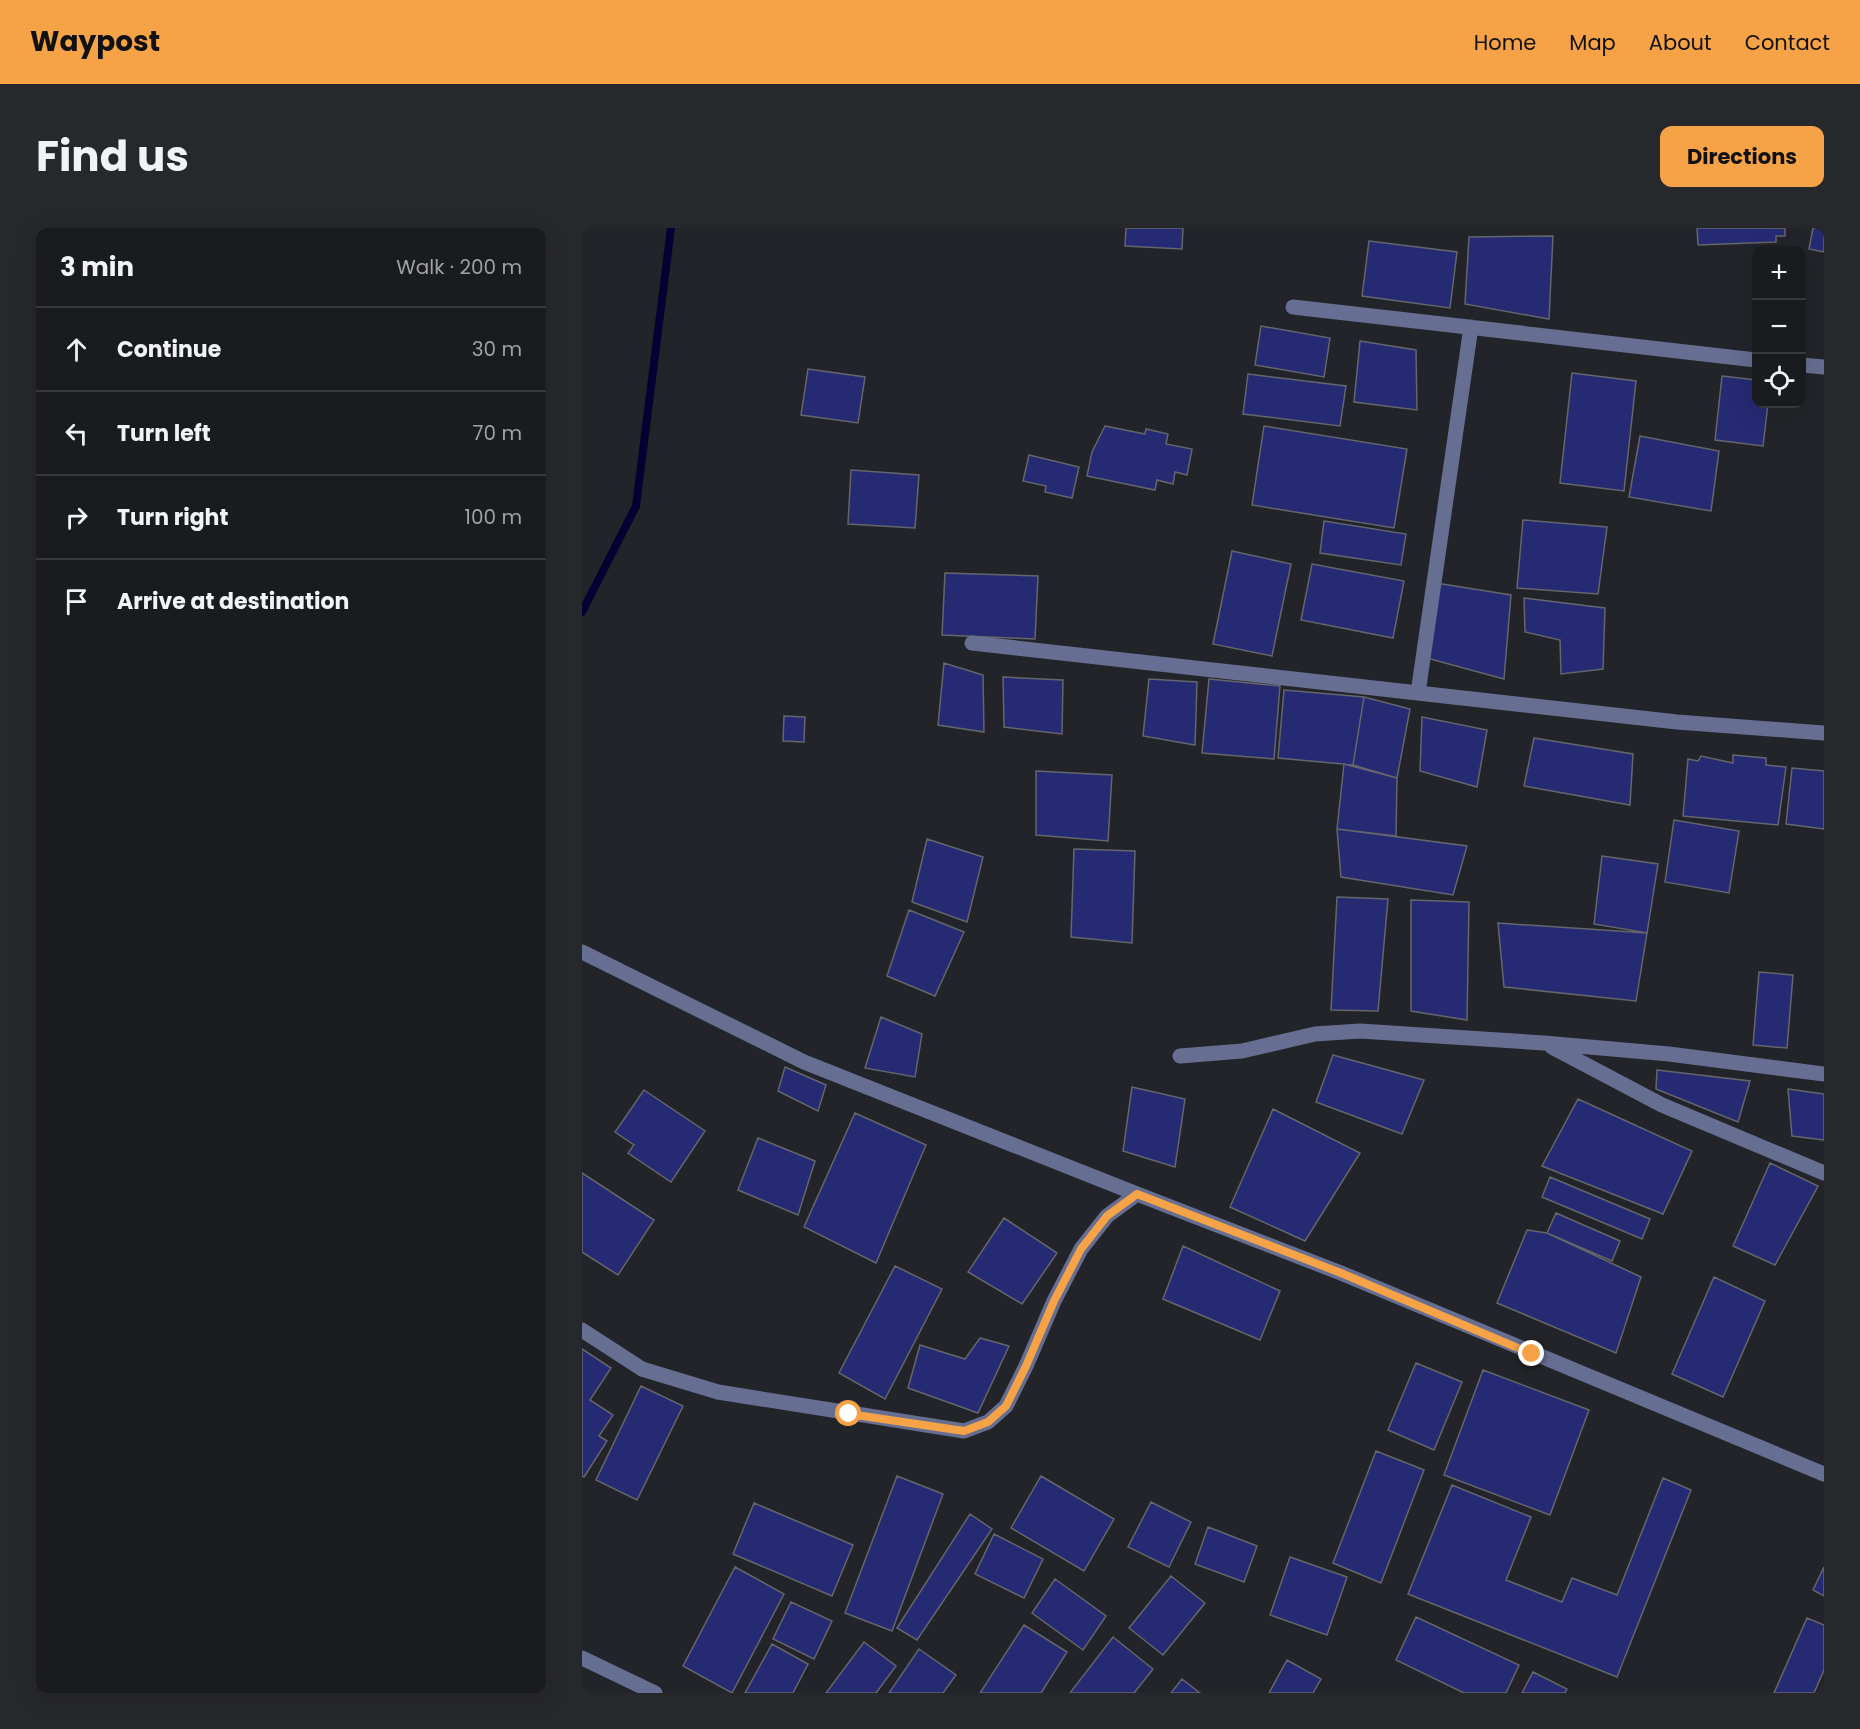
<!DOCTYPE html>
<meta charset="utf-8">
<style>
:root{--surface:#1a1b1f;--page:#27282c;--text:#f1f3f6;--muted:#9fa1a4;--line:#38393d;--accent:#f6a247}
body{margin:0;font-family:Poppins,sans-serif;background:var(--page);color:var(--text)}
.controls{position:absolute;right:18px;top:18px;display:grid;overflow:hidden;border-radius:12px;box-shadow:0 6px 24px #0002}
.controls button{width:54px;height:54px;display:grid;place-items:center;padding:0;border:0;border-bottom:2px solid var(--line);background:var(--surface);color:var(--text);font:30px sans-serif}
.stop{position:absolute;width:18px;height:18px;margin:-14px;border:4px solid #f6a247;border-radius:50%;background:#fff}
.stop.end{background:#f6a247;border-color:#fff;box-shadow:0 2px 6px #0008}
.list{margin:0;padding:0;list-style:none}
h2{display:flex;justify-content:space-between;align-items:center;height:78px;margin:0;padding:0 24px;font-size:26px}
h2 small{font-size:20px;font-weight:400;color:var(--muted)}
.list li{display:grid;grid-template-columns:39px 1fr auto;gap:18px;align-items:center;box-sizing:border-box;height:84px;padding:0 24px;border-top:2px solid var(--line)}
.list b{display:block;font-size:22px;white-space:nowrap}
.list em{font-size:20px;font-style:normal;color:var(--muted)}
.icon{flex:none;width:33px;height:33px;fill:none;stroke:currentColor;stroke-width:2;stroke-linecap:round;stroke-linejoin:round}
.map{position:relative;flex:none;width:1242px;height:1465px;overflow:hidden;border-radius:12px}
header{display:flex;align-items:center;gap:36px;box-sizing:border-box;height:84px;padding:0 30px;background:var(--accent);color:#111}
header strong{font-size:28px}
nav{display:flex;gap:33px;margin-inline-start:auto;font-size:21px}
.intro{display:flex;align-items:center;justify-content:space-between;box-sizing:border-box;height:144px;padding:0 36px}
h1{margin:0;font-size:42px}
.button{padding:15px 27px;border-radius:12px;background:var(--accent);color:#111;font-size:21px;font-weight:700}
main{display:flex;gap:36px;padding:0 36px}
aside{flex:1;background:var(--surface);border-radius:12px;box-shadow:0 6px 24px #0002}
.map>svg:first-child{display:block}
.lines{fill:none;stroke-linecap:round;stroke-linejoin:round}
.stream{stroke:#060032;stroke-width:8}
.building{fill:#252a73;stroke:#64666c;stroke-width:1.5}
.minor{stroke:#666e91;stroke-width:15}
.route{stroke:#f6a247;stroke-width:8}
</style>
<header>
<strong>Waypost</strong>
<nav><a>Home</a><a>Map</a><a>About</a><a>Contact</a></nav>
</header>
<div class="intro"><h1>Find us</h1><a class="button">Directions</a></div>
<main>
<aside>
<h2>3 min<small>Walk · 200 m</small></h2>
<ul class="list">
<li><svg class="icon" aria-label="ahead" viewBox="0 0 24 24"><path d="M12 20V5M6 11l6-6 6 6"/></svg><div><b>Continue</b></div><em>30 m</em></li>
<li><svg class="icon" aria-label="left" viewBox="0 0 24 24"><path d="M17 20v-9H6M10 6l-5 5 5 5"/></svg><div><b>Turn left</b></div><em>70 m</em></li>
<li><svg class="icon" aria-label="right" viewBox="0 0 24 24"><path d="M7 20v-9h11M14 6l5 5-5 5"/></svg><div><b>Turn right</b></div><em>100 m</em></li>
<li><svg class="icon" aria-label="arrive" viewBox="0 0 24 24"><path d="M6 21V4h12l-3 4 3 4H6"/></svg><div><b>Arrive at destination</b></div></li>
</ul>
</aside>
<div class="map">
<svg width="1242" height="1465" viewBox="0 0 1242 1465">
<rect width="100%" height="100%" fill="#222429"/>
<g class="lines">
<path class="stream" d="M0,384L54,278L89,0"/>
</g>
<path class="building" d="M544,0H601L600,21L543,18Z
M1115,0H1203V8H1194V14L1116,17Z
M1231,0H1242V24L1227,21Z
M971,8L967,91L883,76L887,9Z
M787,13L875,24L868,80L780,68Z
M679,98L748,110L742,149L673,137Z
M778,113L834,122L835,182L772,174Z
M226,141L283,149L276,195L219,187Z
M990,145L1054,153L1042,263L978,255Z
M666,146L764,158L758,198L661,186Z
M1140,148L1174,152V176H1186L1181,218L1133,212Z
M523,198L563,206L564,201L586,206L584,216L610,221L605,247L593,244L591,256L575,252L573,262L505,248L510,224Z
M682,198L825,221L812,300L670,277Z
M1058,208L1137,223L1129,283L1047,269Z
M447,227L497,239L490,270L463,264L464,258L441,253Z
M269,242L337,247L333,300L266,296Z
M941,292L1025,299L1016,366L935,360Z
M742,293L824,306L819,337L738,325Z
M650,323L709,336L690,428L631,416Z
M730,336L822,353L811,410L719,392Z
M363,345L456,348L453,411L360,407Z
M854,355L929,367L922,451L841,429Z
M942,370L1023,380L1021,441L979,446L978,412L943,404Z
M362,435L401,447L402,504L356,497Z
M421,449L481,452L480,506L422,499Z
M567,451L615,454L613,517L561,508Z
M627,451L698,458L692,531L620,525Z
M702,462L782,469L771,537L696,530Z
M782,469L828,481L815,550L771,537Z
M202,488L223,489L222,514L201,513Z
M840,489L905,502L895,559L838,543Z
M952,510L1051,526L1048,577L942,558Z
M1151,527L1184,530V537L1204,539L1196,597L1101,588L1106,531L1116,533L1119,528L1151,535Z
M762,536L815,550L814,608L755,601Z
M1210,540L1242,543V601L1204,596Z
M454,543L530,547L526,613L454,607Z
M1092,592L1157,603L1147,665L1083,654Z
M755,601L885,618L871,667L759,649Z
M345,611L401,629L385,694L330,674Z
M492,621L553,623L550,715L489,709Z
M1020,628L1076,636L1065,705L1012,696Z
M755,669L806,671L796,783L749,782Z
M829,672L887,674L885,792L829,783Z
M327,682L382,704L353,768L305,748Z
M916,695L1065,705L1054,773L922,759Z
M1177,744L1211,747L1205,820L1171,817Z
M299,789L340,806L333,849L283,840Z
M751,827L842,852L820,906L734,874Z
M203,839L244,857L236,883L196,863Z
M1075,842L1168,853L1156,894L1074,861Z
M550,859L603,871L593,939L541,923Z
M1206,861L1242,866V912L1210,908Z
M62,862L123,903L89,954L46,925L52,917L33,904Z
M996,871L1110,923L1081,986L960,938Z
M691,881L778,925L723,1013L648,979Z
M273,885L344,917L294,1035L222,999Z
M176,910L233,933L216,987L156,962Z
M1188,935L1236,958L1193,1037L1151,1018Z
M0,945L72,992L36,1047L0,1024Z
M968,949L1068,991L1060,1011L960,969Z
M974,985L1038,1013L1030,1033L965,1005Z
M422,990L475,1025L440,1076L386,1044Z
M945,1002L965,1005L1059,1049L1034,1125L915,1075Z
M601,1018L698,1063L678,1112L581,1071Z
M313,1038L360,1061L303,1171L257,1145Z
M1132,1049L1183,1073L1141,1169L1090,1146Z
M398,1110L427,1118L396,1185L326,1160L338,1117L383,1131Z
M0,1121L29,1140L8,1172L31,1187L17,1208L25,1213L2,1249L0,1248Z
M834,1135L880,1154L852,1222L806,1202Z
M901,1142L1007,1182L968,1287L862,1247Z
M59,1158L101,1178L55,1272L14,1252Z
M794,1223L842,1242L799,1355L751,1335Z
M315,1248L361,1266L310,1403L263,1385Z
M459,1248L532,1291L502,1343L429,1300Z
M1081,1250L1109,1262L1035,1449L826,1366L870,1257L949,1289L924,1352L980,1374L990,1350L1035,1367Z
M569,1274L609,1294L587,1339L546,1319Z
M172,1275L271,1317L250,1368L151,1326Z
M388,1286L410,1301L335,1412L315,1400Z
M626,1299L675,1318L662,1354L613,1336Z
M412,1306L461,1331L442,1370L393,1346Z
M708,1329L765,1349L745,1407L688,1387Z
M153,1339L202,1366L150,1465L101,1438Z
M1242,1339V1368L1231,1362Z
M589,1348L623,1375L581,1427L547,1400Z
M473,1351L524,1388L501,1422L450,1385Z
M209,1374L250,1393L232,1431L191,1411Z
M834,1389L937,1437L924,1465H882L814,1432Z
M1225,1390L1242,1397V1442L1232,1465H1192Z
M442,1397L485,1424L459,1465H398Z
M531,1409L571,1441L552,1465H488Z
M282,1414L314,1438L294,1465H244Z
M190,1416L226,1436L211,1465H163Z
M337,1421L374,1447L361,1465H307Z
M705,1432L739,1451L731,1465H687Z
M951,1444L985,1461L983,1465H940Z
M600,1451L618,1465H589Z"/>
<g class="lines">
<path class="minor" d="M711,79L1174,132
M1220,137L1242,139
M390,415L1095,494L1242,505
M836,465L889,99
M0,724L222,834L555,966L759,1045L1242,1246
M970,819L1080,877L1242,945
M598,828L660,823L733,806L778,803L962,815L1087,826L1242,846
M0,1102L60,1141L136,1164L382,1203L406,1194L424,1178L444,1138L472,1073L499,1021L525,988L555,966
M0,1430L73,1465"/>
</g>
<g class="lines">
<path class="route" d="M267,1186L382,1203L406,1194L424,1178L444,1138L472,1073L499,1021L525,988L555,966L759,1045L950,1126"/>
</g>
</svg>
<div class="controls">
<button>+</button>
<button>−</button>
<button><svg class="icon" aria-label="locate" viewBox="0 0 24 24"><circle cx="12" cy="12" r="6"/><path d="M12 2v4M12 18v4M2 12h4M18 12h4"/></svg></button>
</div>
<div class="stop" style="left:267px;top:1186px"></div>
<div class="stop end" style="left:950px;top:1126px"></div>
</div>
</main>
